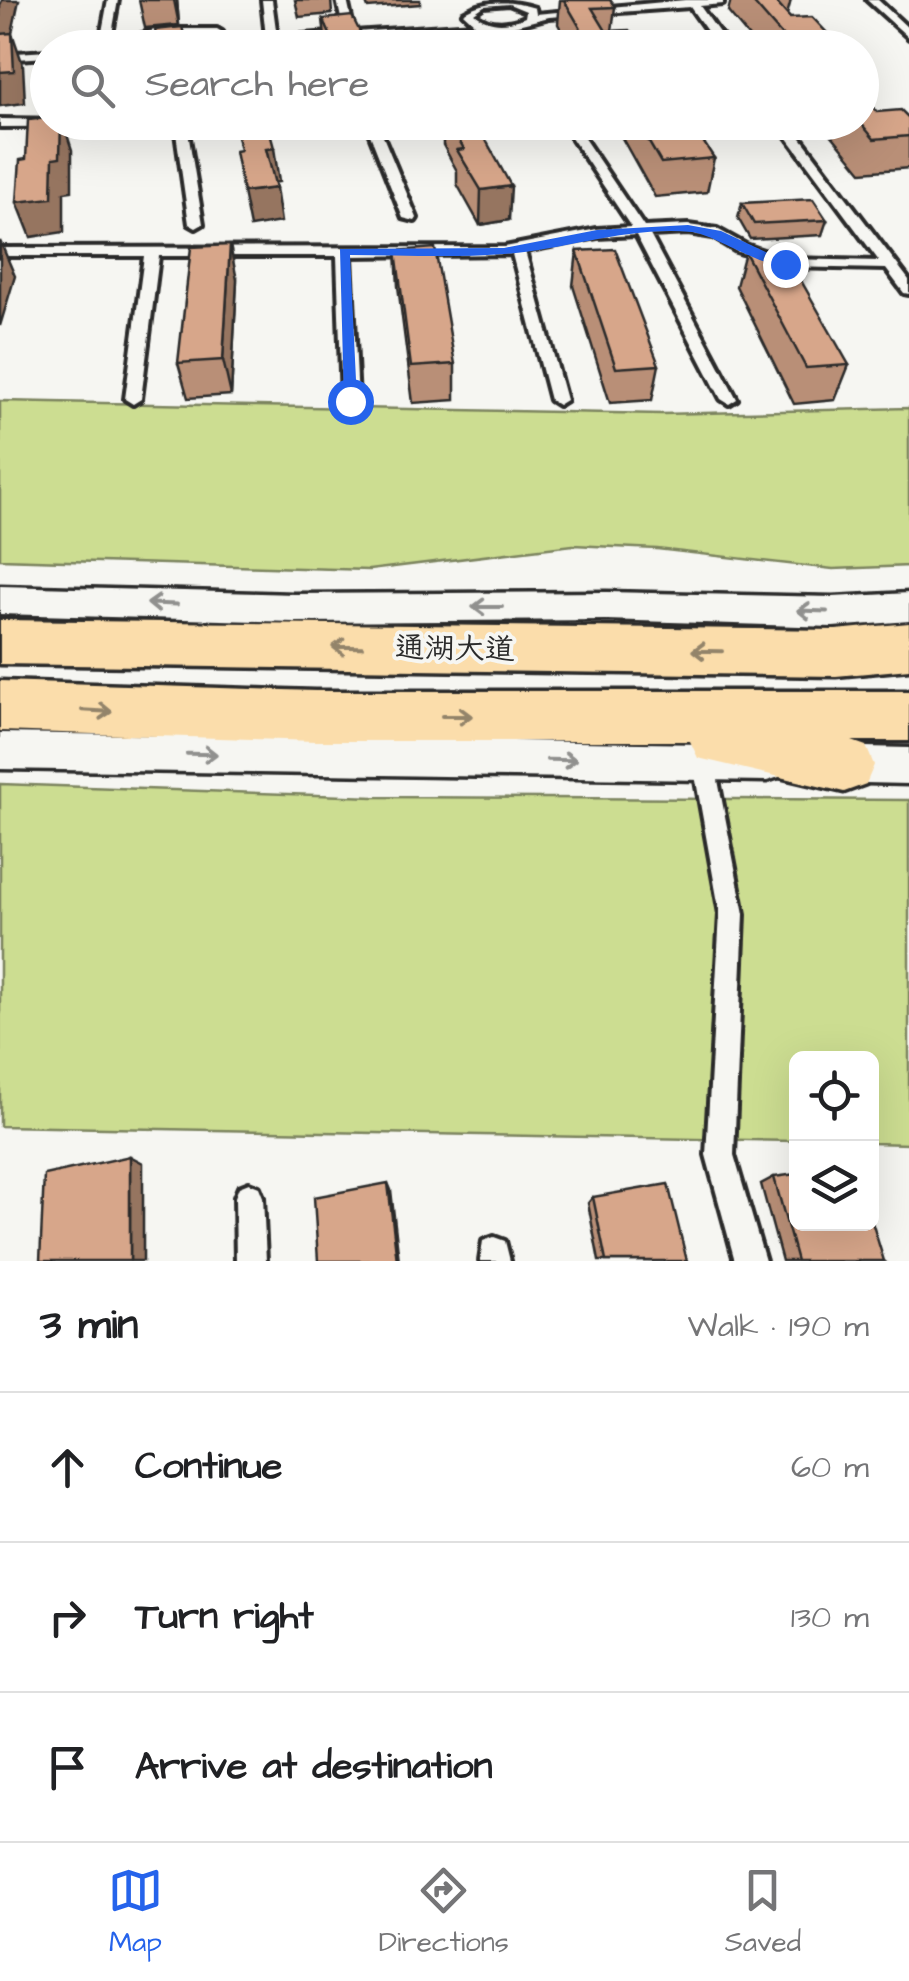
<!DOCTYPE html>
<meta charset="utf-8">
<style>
:root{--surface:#fff;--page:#f2f2f2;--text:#202124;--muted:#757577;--line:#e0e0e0;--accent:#2563eb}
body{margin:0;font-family:"Architects Daughter","LXGW WenKai TC",sans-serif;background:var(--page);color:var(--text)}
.controls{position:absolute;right:30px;bottom:30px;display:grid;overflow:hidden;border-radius:15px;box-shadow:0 10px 40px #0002}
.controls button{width:90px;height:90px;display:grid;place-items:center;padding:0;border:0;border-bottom:2px solid var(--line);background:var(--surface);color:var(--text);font:50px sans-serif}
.stop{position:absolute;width:30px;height:30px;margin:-22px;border:8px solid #2563eb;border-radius:50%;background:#fff}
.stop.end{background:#2563eb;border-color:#fff;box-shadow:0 2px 10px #0008}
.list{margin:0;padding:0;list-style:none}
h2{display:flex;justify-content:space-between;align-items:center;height:130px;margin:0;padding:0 40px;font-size:42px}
h2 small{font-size:32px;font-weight:400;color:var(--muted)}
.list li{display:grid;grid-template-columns:65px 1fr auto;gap:30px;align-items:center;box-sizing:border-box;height:150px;padding:0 40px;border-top:2px solid var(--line)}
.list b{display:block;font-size:38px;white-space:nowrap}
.list em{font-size:32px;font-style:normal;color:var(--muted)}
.icon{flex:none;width:55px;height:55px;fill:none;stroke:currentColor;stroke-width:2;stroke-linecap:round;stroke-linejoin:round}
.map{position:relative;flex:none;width:909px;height:1261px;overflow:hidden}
.search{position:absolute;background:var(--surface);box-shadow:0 10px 40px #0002;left:30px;right:30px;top:30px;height:110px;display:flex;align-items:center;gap:25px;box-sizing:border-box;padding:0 35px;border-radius:55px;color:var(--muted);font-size:38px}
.sheet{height:580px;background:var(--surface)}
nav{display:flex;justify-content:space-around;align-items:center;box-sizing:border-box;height:140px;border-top:2px solid var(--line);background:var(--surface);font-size:28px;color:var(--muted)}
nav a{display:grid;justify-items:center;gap:5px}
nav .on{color:var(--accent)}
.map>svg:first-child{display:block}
.green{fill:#ccdd91;stroke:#7c845e;stroke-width:2.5}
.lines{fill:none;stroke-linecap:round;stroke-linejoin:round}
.service-casing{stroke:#2b2b2b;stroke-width:8}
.minor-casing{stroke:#2b2b2b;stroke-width:7}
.primary-casing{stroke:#2b2b2b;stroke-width:7}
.service{fill:#f6f6f2;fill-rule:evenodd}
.minor{fill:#f6f6f2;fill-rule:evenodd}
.primary{fill:#fbddab;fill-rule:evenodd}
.wall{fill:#b98f77;stroke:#2b2b2b;stroke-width:2.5}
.shaded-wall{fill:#967461;stroke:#2b2b2b;stroke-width:2.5}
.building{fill:#d7a68a;stroke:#2b2b2b;stroke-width:2.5}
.oneway{stroke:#90908e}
.oneway2{stroke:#93846b}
.route{fill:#2563eb}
.labels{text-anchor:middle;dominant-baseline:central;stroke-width:8;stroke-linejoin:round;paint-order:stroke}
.street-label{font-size:30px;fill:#2b2b2b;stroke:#f6f6f2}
</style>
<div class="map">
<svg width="909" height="1261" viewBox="0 0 909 1261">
<rect width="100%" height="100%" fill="#f6f6f2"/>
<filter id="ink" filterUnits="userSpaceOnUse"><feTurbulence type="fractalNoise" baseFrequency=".01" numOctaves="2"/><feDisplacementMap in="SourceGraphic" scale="20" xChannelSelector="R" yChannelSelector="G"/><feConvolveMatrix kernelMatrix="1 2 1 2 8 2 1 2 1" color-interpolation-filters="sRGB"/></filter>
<g filter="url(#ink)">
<path class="green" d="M0,401L662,414L909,408V566L833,569L657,549L573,545L369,570L0,559Z
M0,784L374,797L909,800V1144L872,1143V1058H796V1141L0,1126Z"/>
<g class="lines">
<defs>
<path id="service" d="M108,0H118L110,45L157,29H217L222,32L217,35H158L124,48H99Z
M262,0H272L277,37L344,32L337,0H347L354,32L475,24L463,13C483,0 510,0 535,8L536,14L685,0H723V4L700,6L730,48H719L690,7L549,17L502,29L522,48H510L490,29L459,48H446L470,31L206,48H143L266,37ZM509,4L526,11L525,17C507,25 490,26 474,13L484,6Z
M867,0H878L909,29V38Z
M48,51V57L0,60V54Z
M0,119L201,122L187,126L203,224L196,228L189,224L175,126L0,127Z
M365,122H377L417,218L415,221L403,218Z
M561,122H573L644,227L688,225L717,229L746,245L786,259L879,261L776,122H789L909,280V294L904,293L886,269L785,267L736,251L713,237L688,233L650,235L737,399L729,404L721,399L636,235L597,237L525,251L566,400L558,405L550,400L512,254L351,256L358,401L350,406L342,401L337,256H159L141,399L133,404L125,399L144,256H0V248L505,247L597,229L631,227Z
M706,765L714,768L717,775L744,914L734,1155L765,1261H735L706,1155L720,914L695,775L698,768Z
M249,1183L259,1187L263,1197L266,1261H236L235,1197L239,1187Z
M494,1237L505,1241L510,1261H480L483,1241Z"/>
<path id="minor" d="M0,586L294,594L606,592L833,597L909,593V621L833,627L606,620L294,622L0,614Z
M0,733L767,745L782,750L788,763L782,776L767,781L0,769Z
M822,746L909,748V784L822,782L807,777L801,764L807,751Z"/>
<path id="primary" d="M0,620L836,630L909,623V669L836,676L0,664Z
M0,681L315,691H909V741H852L866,746L874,765L866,784L844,792L698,758L690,741H315L0,731Z"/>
</defs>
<use href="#service" class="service-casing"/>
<use href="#minor" class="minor-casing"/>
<use href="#primary" class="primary-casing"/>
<use href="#service" class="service"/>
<use href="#minor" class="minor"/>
<use href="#primary" class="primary"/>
</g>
<path class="wall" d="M139,0H177L179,25L145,28Z
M295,0H331L332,14L299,17Z
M365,0H420V4L368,8Z
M560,0H610L615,7L612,31L641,48H571L558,24Z
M731,0H791L787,15L790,18L830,36L827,48H758L728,12Z
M323,19L366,48H326Z
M862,67L875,81L868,102L877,112L909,118V168L862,172L821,122H862Z
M443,122H476L509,220L480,225L457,184V171L443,145Z
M613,122H674L672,134L714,158L707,192L655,197Z
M742,203L827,220L822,235L750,239L738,218Z
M396,251L455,364V400L413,403L398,286Z
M577,251L659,365L652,400L610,403L573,286Z
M745,252L849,365L835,400L794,404L736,286Z
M237,280L231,395L188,398L178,363Z
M774,1177L884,1261H782L761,1184Z
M593,1197L687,1261H599L588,1203Z"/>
<path class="shaded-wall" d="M2,0H19L12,33L23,65L25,103L0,106V6Z
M174,0H177L179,25Z
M366,44V48H336Z
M61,122H63L72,150V191L64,192V232L31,237L17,202L53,158Z
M274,148L279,182L272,183L266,149Z
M511,186L509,220L480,225L481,190Z
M276,188L281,222L250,227L243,192Z
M0,241L15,276L0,326Z
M230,245L237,280L231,395L223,360Z
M130,1156L143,1163V1261H130Z
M388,1183L391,1190L399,1261H397Z"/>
<path class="building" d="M564,0H610L615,7L592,8L606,31L629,30L641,48H592Z
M751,0H774L790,18L812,17L830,36L785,39Z
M352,16L366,44L336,47L323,19Z
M182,27L188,48H159L155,30Z
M12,33L14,71L0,72V34Z
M862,67L875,81L862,82Z
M862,95L877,112L901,110L909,118V136L874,139L860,122H862Z
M48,118V122H61L60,157L53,158L52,198L17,202L20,160L26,159L28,120Z
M234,122H267L274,148L266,149L276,188L243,192L235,151L240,150Z
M449,122H476L511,186L481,190L457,150L464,149Z
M637,122H664L671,134L697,132L714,158L661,163Z
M813,199L827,220L754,224L742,203Z
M230,245L223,360L178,363L191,247Z
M435,248L455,364L411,367L396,251Z
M615,249L659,365L616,368L577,251Z
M783,249L849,365L806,368L745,252Z
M130,1156V1261H40L44,1175Z
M796,1174V1224L872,1222L884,1261H797L774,1177Z
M388,1183L397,1261H318L314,1197Z
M668,1184L687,1261H606L593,1197Z"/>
<defs><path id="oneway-shaft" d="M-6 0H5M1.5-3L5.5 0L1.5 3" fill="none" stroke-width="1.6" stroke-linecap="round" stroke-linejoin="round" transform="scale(2.5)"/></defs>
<g class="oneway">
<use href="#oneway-shaft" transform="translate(162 604) rotate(-178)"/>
<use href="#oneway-shaft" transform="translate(487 607) rotate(180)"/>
<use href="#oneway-shaft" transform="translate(812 611) rotate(-178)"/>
<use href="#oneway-shaft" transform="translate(202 754) rotate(1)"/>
<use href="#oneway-shaft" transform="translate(562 760) rotate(1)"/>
</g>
<g class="oneway2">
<use href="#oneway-shaft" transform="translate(347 647) rotate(-179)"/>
<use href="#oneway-shaft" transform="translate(707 651) rotate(-179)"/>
<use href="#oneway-shaft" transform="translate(97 711) rotate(3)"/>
<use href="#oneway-shaft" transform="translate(457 716)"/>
</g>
</g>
<path class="route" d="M688,225L721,231L791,264C771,274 717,235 692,232C627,226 566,250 503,254C452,258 400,255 350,255L357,401L350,405L344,401L340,249L504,248L597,230Z"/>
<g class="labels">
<g class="street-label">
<text transform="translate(455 649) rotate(1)">通湖大道</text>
</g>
</g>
</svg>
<div class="controls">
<button><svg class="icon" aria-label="locate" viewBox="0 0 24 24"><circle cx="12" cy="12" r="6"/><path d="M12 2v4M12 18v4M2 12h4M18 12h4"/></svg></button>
<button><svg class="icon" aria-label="layers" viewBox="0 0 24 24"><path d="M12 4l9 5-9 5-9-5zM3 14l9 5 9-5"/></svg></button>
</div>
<div class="stop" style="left:350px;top:401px"></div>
<div class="stop end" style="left:785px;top:264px"></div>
<div class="search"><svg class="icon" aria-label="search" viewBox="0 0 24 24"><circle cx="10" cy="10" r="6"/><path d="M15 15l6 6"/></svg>Search here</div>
</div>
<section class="sheet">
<h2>3 min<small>Walk · 190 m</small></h2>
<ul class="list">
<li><svg class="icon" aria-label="ahead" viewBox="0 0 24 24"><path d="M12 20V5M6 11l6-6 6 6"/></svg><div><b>Continue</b></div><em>60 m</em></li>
<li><svg class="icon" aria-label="right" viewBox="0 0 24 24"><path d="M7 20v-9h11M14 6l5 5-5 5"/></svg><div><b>Turn right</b></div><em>130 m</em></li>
<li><svg class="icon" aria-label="arrive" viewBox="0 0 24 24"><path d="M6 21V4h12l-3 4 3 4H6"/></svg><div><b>Arrive at destination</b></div></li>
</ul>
</section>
<nav>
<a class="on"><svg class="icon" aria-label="map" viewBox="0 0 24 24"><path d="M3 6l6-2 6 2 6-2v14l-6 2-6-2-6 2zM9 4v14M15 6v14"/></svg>Map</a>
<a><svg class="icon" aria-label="directions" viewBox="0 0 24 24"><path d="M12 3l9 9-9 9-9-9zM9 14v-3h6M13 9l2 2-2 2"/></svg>Directions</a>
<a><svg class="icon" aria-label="saved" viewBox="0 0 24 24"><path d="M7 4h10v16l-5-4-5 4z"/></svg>Saved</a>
</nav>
